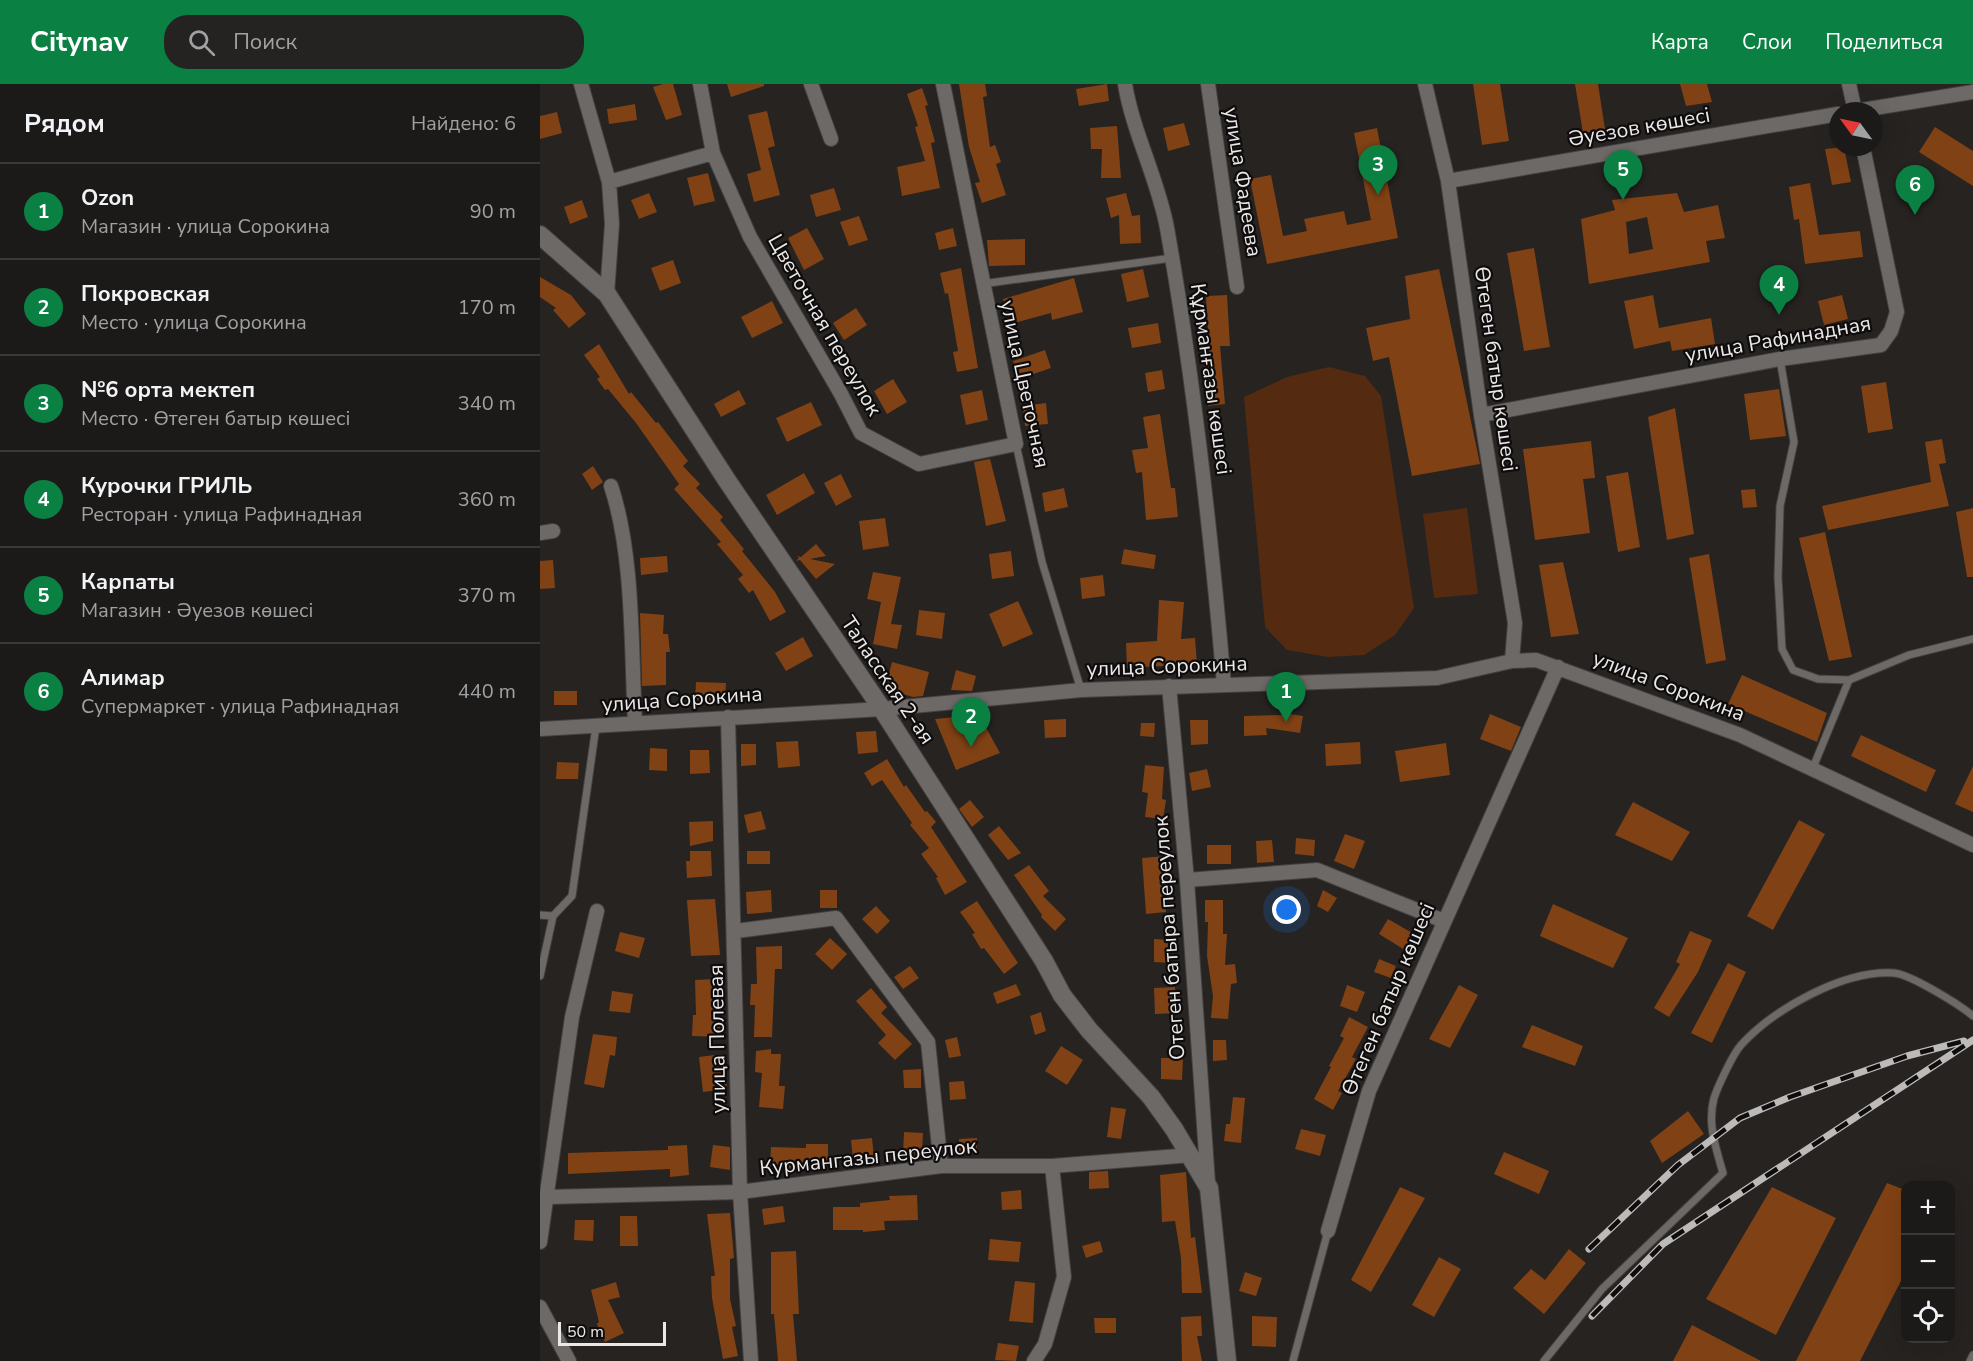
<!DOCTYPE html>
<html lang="ru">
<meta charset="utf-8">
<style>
:root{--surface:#1c1a19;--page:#252322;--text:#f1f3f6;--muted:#a0a1a2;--line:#3a3838;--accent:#0b8043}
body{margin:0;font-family:"Nunito Sans",sans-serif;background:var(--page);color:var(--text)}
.controls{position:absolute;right:18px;bottom:18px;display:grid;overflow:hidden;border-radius:12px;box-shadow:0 6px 24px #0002}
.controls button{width:54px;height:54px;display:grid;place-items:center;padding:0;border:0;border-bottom:2px solid var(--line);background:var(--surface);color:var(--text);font:30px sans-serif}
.compass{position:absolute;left:1289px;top:18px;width:54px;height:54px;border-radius:50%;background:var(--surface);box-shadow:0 6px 24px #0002;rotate:303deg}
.scale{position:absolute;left:18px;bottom:15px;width:108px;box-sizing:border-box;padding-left:6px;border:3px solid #ebe9e7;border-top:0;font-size:16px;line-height:21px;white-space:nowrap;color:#ebe9e7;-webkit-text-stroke:4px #0e0c0c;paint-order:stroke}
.you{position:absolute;left:747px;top:826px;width:21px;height:21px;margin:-15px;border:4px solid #fff;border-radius:50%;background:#1a73e8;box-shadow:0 0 0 9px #1a73e833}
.badge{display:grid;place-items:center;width:39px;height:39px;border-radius:50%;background:var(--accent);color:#fff;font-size:20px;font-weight:700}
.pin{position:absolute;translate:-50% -50px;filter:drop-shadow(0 2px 3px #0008)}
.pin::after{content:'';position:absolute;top:32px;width:21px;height:18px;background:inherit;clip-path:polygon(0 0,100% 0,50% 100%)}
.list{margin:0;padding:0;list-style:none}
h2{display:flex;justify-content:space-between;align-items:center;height:78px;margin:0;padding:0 24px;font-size:26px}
h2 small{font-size:20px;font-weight:400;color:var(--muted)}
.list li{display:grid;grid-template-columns:39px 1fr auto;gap:18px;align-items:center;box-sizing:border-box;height:96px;padding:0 24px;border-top:2px solid var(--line)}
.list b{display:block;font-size:22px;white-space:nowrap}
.list p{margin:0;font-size:20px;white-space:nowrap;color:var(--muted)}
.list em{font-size:20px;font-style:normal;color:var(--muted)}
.icon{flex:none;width:33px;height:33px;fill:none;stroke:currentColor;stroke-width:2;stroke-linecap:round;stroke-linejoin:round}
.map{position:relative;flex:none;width:1433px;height:1277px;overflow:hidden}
header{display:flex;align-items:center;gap:36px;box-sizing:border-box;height:84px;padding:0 30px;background:var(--accent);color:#fff}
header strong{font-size:28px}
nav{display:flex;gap:33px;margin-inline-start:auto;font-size:21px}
.search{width:420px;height:54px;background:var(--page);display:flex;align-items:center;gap:15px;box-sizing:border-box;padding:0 21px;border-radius:24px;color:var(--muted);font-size:22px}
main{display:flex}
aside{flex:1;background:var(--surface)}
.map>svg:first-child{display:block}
.green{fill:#542b11}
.building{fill:#804114;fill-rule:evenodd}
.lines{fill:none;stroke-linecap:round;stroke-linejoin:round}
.lane-casing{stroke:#444140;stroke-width:9}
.street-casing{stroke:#444140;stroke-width:16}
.secondary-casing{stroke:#444140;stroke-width:20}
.lane{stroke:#6d6967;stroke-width:7}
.street{stroke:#6d6967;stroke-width:14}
.secondary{stroke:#6d6967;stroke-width:18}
.rail-casing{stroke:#bdbbb9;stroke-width:7}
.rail{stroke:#0e0c0c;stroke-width:4.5;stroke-dasharray:14;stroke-linecap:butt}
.labels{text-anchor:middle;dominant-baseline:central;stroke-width:4.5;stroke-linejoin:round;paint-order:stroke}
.street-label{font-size:21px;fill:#ebe9e7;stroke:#0e0c0c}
</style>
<header>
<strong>Citynav</strong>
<div class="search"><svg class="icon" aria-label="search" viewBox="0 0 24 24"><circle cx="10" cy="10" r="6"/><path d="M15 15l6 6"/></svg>Поиск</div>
<nav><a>Карта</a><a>Слои</a><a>Поделиться</a></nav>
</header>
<main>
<aside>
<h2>Рядом<small>Найдено: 6</small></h2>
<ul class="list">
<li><span class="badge">1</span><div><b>Ozon</b><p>Магазин · улица Сорокина</p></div><em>90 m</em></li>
<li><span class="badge">2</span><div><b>Покровская</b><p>Место · улица Сорокина</p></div><em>170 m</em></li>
<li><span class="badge">3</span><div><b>№6 орта мектеп</b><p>Место · Өтеген батыр көшесі</p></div><em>340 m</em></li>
<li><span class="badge">4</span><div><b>Курочки ГРИЛЬ</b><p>Ресторан · улица Рафинадная</p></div><em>360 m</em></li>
<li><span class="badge">5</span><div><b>Карпаты</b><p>Магазин · Әуезов көшесі</p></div><em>370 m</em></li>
<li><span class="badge">6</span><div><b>Алимар</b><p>Супермаркет · улица Рафинадная</p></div><em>440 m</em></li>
</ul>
</aside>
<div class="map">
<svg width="1433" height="1277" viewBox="0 0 1433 1277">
<rect width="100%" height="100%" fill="#262321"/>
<path class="green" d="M789,283L825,292L841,312L874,524L855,551L824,571L788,573L747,566L725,543L704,313L747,293Z
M927,424L938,510L894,514L883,430Z"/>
<path class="building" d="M123,0H133L142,31L126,36L113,3Z
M187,0H224V2L191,13Z
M419,0H445L447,12L443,13L450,63L455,61L461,78L456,80L466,111L442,119L435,99L440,98L429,63Z
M567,0L569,17L539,22L536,5Z
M933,0H960L969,57L942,61Z
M1035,0H1058L1065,45L1043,49Z
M1140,0H1167L1172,18L1146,22Z
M382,4L388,21L385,22L395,58L391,59L400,104L362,112L357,83L385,77L375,43L378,42L367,10Z
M95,20L97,36L69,40L67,25Z
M227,27L235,62L228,64L240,111L214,118L207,90L221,86L208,31Z
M17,28L22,49L0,55V32Z
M644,39L650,61L628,67L623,44Z
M577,42L581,94H561L562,65H551L550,44Z
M1395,43L1433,67V102L1379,68Z
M837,44L858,154L727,180L710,95L731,91L743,152L767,147L764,135L804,127L807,141L831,136L814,49Z
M1304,63L1311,98L1292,101L1285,65Z
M168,89L175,117L154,122L147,94Z
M1270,99L1279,151L1320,147L1323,173L1265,180L1259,135L1254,136L1249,103Z
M294,104L301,126L276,133L270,111Z
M109,109L117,128L99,135L91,116Z
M586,109L592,132L600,131L601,159L580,160L579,131L571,134L566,114Z
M1137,109L1144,128L1178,121L1185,154L1166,157L1170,178L1049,200L1041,135L1075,126L1072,116ZM1107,133L1113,165L1089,170L1086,138Z
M42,116L48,133L30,140L24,123Z
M319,132L328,156L309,162L300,138Z
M267,144L284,175L264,186L248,154Z
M413,144L417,162L399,166L395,149Z
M485,155V181L449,182L447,156Z
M994,164L1010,263L984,267L967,169Z
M133,176L141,199L120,207L111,184Z
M421,184L438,284L417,288L413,268L418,267L408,209L405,210L400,189Z
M603,185L609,213L587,218L581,190Z
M899,185L940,380L872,392L849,273L833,277L826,244L870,235L865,192Z
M0,193L31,211L46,230L29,244L13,226L16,224L0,213Z
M534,194L543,228L512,236L511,229L470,240L463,215Z
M687,211L690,262H680L685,320L668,322L664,281H670L666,212Z
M1113,211L1119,244L1171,234L1175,260L1132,267L1130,257L1094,265L1084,217Z
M1302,211L1308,235L1284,241L1278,217Z
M232,217L243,239L212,254L201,233Z
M316,224L327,241L304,256L293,239Z
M618,239L621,259L592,264L588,244Z
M59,260L89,310L91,308L116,339L118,338L148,377L143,382L160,400L156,404L183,433L180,436L204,465L202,467L235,508L246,528L230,537L213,506L209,509L198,495L203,491L177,460L181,458L134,405L139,400L96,339L68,305L65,306L57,295L60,293L44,271Z
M505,266L511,284L479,295L473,277Z
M622,286L625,305L608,308L605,289Z
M353,295L367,318L347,330L334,307Z
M1346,298L1353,345L1328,349L1321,302Z
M1239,305L1246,352L1210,356L1204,310Z
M199,306L206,320L181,333L174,320Z
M442,306L448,336L426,341L420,311Z
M271,318L282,341L247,358L236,334Z
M506,319L508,340L485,342L483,322Z
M1135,324L1154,450L1127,456L1108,333Z
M620,330L631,404H635L638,433L606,436L602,388L596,389L592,366L608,364L603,333Z
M1402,355L1406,379L1399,380L1409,422L1288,446L1282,422L1391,398L1385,358Z
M1051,357L1055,394L1043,395L1050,449L995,456L983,365Z
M450,375L466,437L446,442L434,378Z
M53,382L63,398L52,406L42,390Z
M1088,388L1100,463L1078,468L1066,392Z
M264,389L275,409L237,431L226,411Z
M301,390L312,413L296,422L284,399Z
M524,404L528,423L505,428L502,409Z
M1215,405L1217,423L1203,424L1201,406Z
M1433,424V493H1427L1416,428Z
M345,434L349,462L323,466L319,437Z
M1285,448L1312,573L1289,577L1259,454Z
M276,460L286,472L270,475L295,480L276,495L260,476L256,477L259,474L257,472L261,473Z
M584,465L616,471L614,485L581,480Z
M471,467L474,492L452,495L449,470Z
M1169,470L1186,576L1166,580L1149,474Z
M127,472L128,488L101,491L100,474Z
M13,476L15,504L0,505V477Z
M1023,478L1039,550L1011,553L999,481Z
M333,488L361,493L351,540L362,541L357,565L333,560L341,518L327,515Z
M563,491L565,512L542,515L540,494Z
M619,516L644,518L641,555L655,554L657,580L587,584L586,559L617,557Z
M478,517L493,550L463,563L449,530Z
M379,526L405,529L402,555L376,551Z
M100,529L124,531L123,550H128L130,568H126V601L102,602Z
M263,553L273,572L246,587L235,569Z
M352,578L389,588L383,612L373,613L345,605Z
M416,586L436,592L432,607L411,606Z
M1202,591L1287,629L1277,658L1188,620Z
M156,598L186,599L185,618L155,616Z
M14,607H37V621H14Z
M743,629L763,632L760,649L726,644L727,651L704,652V632L742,631Z
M950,630L981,643L971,667L940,655Z
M426,632L427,647L444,640L460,669L416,686L395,635Z
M526,635V653L505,654L504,636Z
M650,636H668V660L651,661Z
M601,639H615L614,653L600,652Z
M336,647L338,668L318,670L316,648Z
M1321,651L1396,686L1386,708L1311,672Z
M258,657L260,682L238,684L236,658Z
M820,658L821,680L786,682L785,660Z
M906,659L910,691L860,698L855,667Z
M201,660H216V681L201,682Z
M110,664L127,665V687L109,686Z
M150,666H169L170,689L150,690Z
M347,675L364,703L366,701L385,728L387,727L396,738L391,743L427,798L405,811L396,794L398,793L381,770L389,764L370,741L372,739L342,696L332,702L324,689Z
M17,678L39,679L38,695H16Z
M605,681L624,683L622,715L626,716L623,735L605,733L608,709L602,708Z
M1433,682V728L1415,720Z
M667,685L671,703L652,707L649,689Z
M430,716L444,733L432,743L419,725Z
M1093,718L1150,748L1132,777L1075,751Z
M221,727L226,745L208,749L204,731Z
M1259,736L1285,750L1233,846L1207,832Z
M173,737V757L150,762L149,738Z
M459,742L481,769L468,776L448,751Z
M805,750L825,757L814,785L794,777Z
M756,754L775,756L774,772L755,770Z
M732,756L734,778L717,779L716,757Z
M667,761H691V780H667Z
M150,767H171L172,792L147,794L146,777H150Z
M207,767H230V780H207Z
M626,772L628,791L624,792L626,828L606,830L602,774Z
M489,781L509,807L503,812L526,835L515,847L501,833L502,831L474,791Z
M231,806L232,828L207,830L206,808Z
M280,806H297V824H280Z
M783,806L797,814L788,828L777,822Z
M175,815L180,871L151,872L147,816Z
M665,816H683V850H687L685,881L695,880L697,899L691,900L688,935L671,934L673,912L667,872L668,838H665Z
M437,817L478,879L464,890L444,864L441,865L432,850L435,849L420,828Z
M1013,820L1088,854L1073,884L1000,852Z
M336,822L350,837L337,850L322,835Z
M848,835L874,850L865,866L839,850Z
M1150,847L1172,856L1158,888L1129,933L1114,924L1140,880L1136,878Z
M80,848L105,854L99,874L75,867Z
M290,854L307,870L292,886L275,870Z
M614,855L631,856L630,879L614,878Z
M242,862V885H235L232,953H214L215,921H210L211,900H217L216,863Z
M839,875L856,882L851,894L834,888Z
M1188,879L1206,888L1172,959L1151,949Z
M370,882L379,894L363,905L354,893Z
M175,895L176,932H182L181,953L152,952L153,931H156L155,896Z
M476,900L481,911L457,920L453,909Z
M807,901L825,908L817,928L800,922Z
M919,901L938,911L910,964L889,955Z
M635,903L636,929L615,930L614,904Z
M331,904L347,923L341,929L372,960L355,976L338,959L346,951L316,917Z
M72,907L93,910L90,929L69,927Z
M501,928L506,947L495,951L490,932Z
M809,933L828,943L812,973L816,975L798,1007L802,1009L793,1026L774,1015L791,983L789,982L804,954L800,952Z
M992,941L1043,962L1035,982L982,963Z
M53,950L77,953L75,972L70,971L64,1004L44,1000Z
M417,953L421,972L409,974L405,956Z
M673,956H686L687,976L673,977Z
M521,962L543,976L527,1001L505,987Z
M231,965V970H241L239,1002H245L243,1025L219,1023L222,989L215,988L216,967Z
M183,970L187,1005L163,1008L159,973Z
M621,974H643L642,996L621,995Z
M381,985V1004H364L363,986Z
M424,997L426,1015L410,1016L409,998Z
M693,1013L705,1014L701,1059L684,1057L686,1040H690Z
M571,1023L586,1025L581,1055L567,1053Z
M1148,1027L1164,1050L1122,1079L1110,1057Z
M761,1045L786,1051L780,1072L755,1065Z
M364,1048L383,1049L382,1069H363Z
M332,1054L334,1074L313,1076L311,1056Z
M437,1054V1067H419V1055Z
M266,1060H288V1080L253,1081L252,1085H230L231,1063L266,1064Z
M147,1061L149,1091L130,1093V1085L28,1090V1069L128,1066V1062Z
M173,1061L190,1063V1086L170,1083Z
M964,1068L1009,1087L999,1110L954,1090Z
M568,1087L569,1104L549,1105V1088Z
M646,1088L651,1154L655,1153L662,1209H642L641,1174L635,1137L622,1138L620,1091Z
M1347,1099L1365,1106V1189L1320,1277H1256Z
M860,1103L885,1114L831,1208L811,1196Z
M1232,1103L1296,1134L1236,1251L1166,1215Z
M481,1106L482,1125L462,1126L461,1108Z
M377,1111L378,1136L344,1137L345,1146L323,1148V1146H293V1123H320V1119L350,1116L349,1112Z
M243,1122L245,1138L224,1141L222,1125Z
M190,1129L194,1174L190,1175V1215L196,1242L192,1243L198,1272L183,1275L172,1214L171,1192H175L167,1130Z
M80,1132H97L98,1162H80Z
M35,1136H54L53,1157L34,1156Z
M450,1155L481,1158L479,1178L448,1176Z
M560,1157L563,1168L546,1174L542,1162Z
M1029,1165L1046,1179L1004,1230L973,1204L991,1185L1005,1196Z
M256,1167L259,1230H253L257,1277H238L234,1230H231V1168Z
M899,1173L921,1185L894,1233L872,1221Z
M705,1188L722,1194L716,1212L699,1207Z
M475,1197L495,1199L493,1239L469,1237Z
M76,1198L80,1213L68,1216L84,1249L65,1258L57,1240L59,1238L51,1206Z
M661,1232L662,1252H657L662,1277H642L641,1233Z
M712,1232L737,1233L736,1263L712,1262Z
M554,1234H576V1249H555Z
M1152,1241L1221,1277H1133Z
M458,1259L479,1262L476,1277L455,1276Z"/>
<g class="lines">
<defs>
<path id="lane" d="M442,200L632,174
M1240,275L1254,358L1240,422L1238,493L1242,565L1253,586L1278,595L1309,596
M476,360L502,478L541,606
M1272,686L1309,596L1369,571L1433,555
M0,831L13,832L32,812L56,642
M0,892L13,832
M753,1277L788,1147
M1004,1277L1062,1205L1183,1089C1176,1064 1167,1040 1174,1014C1178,1002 1193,970 1201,961C1234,925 1303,886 1354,889C1370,890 1420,921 1433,932
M1430,1277L1433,1271"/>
<path id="street" d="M41,0L69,98L72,140L67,210
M160,0L173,69L210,153L301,310L321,349L379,380L476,360L403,0
M271,0L291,55
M585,0C593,49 618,95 627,144C654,296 671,448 684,601
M668,0L697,203
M885,0L908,97L941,331L975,539L972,577
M1309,0L1315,27
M1316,27L1433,8
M908,97L1298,30
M69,98L173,69
M941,331L1240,275L1341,261L1351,247L1357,228L1323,63
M71,402C94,471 91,565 95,639
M0,449L13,447
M629,602L647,796L668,1099
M188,633L200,1108L211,1277
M0,645L342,625L541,606L897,594L972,577L996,576L1200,651L1433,761
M647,796L777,786L904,837
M196,847L296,834L388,958L401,1082
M8,1113L200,1108L401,1082H512L652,1071
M788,1147L829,1007L1018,583
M0,1158L32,933L57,827
M0,1223L29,1277
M494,1277L505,1260L524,1193L512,1082"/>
<path id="secondary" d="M0,151L67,210L186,395L342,625L504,877L522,911L549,946L611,1013L634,1045L669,1104L687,1277"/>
</defs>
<use href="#lane" class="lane-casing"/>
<use href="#street" class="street-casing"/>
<use href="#secondary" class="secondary-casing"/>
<use href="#lane" class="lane"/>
<use href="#street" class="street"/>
<use href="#secondary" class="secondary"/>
<defs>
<path id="rail" d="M1049,1165L1138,1081L1200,1034L1250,1013L1367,972L1424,957
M1052,1232L1123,1160L1433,956"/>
</defs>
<use href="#rail" class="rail-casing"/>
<use href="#rail" class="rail"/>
</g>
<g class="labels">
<g class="street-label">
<text transform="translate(1099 43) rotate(-10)">Әуезов көшесі</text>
<text transform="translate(703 98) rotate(81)">улица Фадеева</text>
<text transform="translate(285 241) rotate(60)">Цветочная переулок</text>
<text transform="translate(1238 255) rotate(-10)">улица Рафинадная</text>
<text transform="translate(956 285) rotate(82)">Өтеген батыр көшесі</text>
<text transform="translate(671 295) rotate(82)">Құрманғазы көшесі</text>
<text transform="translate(485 300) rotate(78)">улица Цветочная</text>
<text transform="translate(627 582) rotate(-2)">улица Сорокина</text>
<text transform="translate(348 596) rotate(56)">Таласская 2-ая</text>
<text transform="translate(1129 602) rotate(21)">улица Сорокина</text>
<text transform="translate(142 615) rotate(-4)">улица Сорокина</text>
<text transform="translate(629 854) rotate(-94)">Отеген батыра переулок</text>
<text transform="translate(848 915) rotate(-67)">Өтеген батыр көшесі</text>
<text transform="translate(177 955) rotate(-91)">улица Полевая</text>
<text transform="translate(328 1073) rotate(-6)">Курмангазы переулок</text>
</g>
</g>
</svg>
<div class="controls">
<button>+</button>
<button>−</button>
<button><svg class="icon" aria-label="locate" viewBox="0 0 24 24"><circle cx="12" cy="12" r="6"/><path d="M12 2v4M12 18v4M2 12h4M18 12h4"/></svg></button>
</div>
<svg class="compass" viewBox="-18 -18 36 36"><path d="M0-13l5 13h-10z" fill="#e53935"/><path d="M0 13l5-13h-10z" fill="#a0a1a2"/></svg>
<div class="scale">50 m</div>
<div class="you"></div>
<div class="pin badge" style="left:746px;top:638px">1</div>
<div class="pin badge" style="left:431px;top:663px">2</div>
<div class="pin badge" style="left:838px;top:111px">3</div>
<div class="pin badge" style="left:1239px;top:231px">4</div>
<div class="pin badge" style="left:1083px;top:116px">5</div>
<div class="pin badge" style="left:1375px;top:131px">6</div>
</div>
</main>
